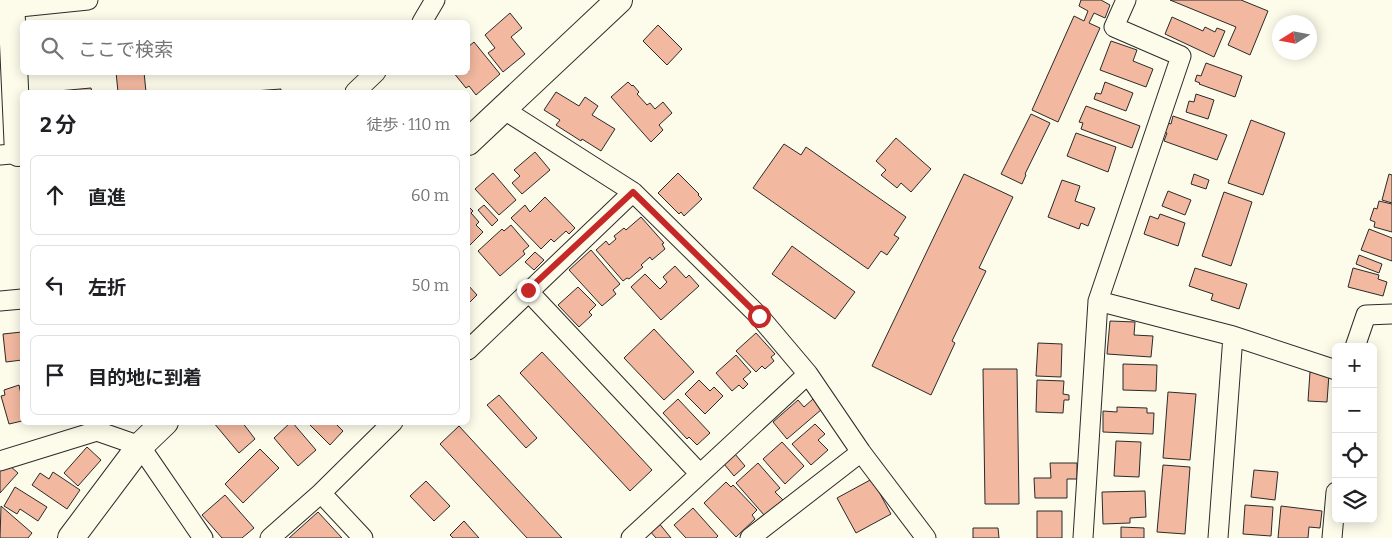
<!DOCTYPE html>
<html lang="ja">
<meta charset="utf-8">
<style>
:root{--surface:#fff;--page:#f2f2f2;--text:#202124;--muted:#757577;--line:#e0e0e0}
body{margin:0;font-family:Bitter,"Noto Sans JP",serif;background:var(--page);color:var(--text)}
.controls{position:absolute;right:15px;bottom:15px;display:grid;overflow:hidden;border-radius:8px;box-shadow:0 2px 12px #0003}
.controls button{width:45px;height:45px;display:grid;place-items:center;padding:0;border:0;border-bottom:1px solid var(--line);background:var(--surface);color:var(--text);font:25px sans-serif}
.compass{position:absolute;left:1272px;top:15px;width:45px;height:45px;border-radius:50%;background:var(--surface);box-shadow:0 2px 12px #0003;rotate:259deg}
.stop{position:absolute;width:15px;height:15px;margin:-11px;border:4px solid #c62828;border-radius:50%;background:#fff}
.stop.end{background:#c62828;border-color:#fff;box-shadow:0 1px 5px #0008}
.list{margin:0;padding:0;list-style:none}
h2{display:flex;justify-content:space-between;align-items:center;height:65px;margin:0;padding:0 20px;font-size:21px}
h2 small{font-size:16px;font-weight:400;color:var(--muted)}
.list li{display:grid;grid-template-columns:32px 1fr auto;gap:15px;align-items:center;box-sizing:border-box;height:80px;margin:0 10px 10px;padding:0 10px;border:1px solid var(--line);border-radius:8px}
.list b{display:block;font-size:19px;white-space:nowrap}
.list em{font-size:16px;font-style:normal;color:var(--muted)}
.icon{flex:none;width:28px;height:28px;fill:none;stroke:currentColor;stroke-width:2;stroke-linecap:round;stroke-linejoin:round}
.map{position:relative;flex:none;width:1392px;height:538px;overflow:hidden}
.search{position:absolute;background:var(--surface);box-shadow:0 2px 12px #0003;left:20px;top:20px;width:450px;height:55px;display:flex;align-items:center;gap:12px;box-sizing:border-box;padding:0 18px;border-radius:8px;color:var(--muted);font-size:19px}
.panel{position:absolute;background:var(--surface);box-shadow:0 2px 12px #0003;left:20px;top:90px;width:450px;height:335px;border-radius:8px}
.map>svg:first-child{display:block}
.building{fill:#f2b8a0;stroke:#2b2b2b}
.lines{fill:none;stroke-linecap:round;stroke-linejoin:round}
.street-casing{stroke:#2b2b2b;stroke-width:21}
.secondary-casing{stroke:#2b2b2b;stroke-width:28}
.street{stroke:#fdfbea;stroke-width:19}
.secondary{stroke:#fdfbea;stroke-width:26}
.route{stroke:#c62828;stroke-width:6}
</style>
<div class="map">
<svg width="1392" height="538" viewBox="0 0 1392 538">
<rect width="100%" height="100%" fill="#fdfbea"/>
<path class="building" d="M1081,0H1101L1110,5L1105,18L1094,13L1089,23L1100,28L1058,122L1032,110L1074,16L1084,21L1088,11L1079,6Z
M1170,0H1241L1268,11L1250,55L1228,45L1236,27Z
M510,13L522,28L511,37L525,54L503,72L488,53L495,48L485,35Z
M1172,17L1203,31L1205,27L1215,32L1217,28L1225,31L1214,57L1165,34Z
M658,25L682,49L667,65L643,41Z
M1111,41L1137,50L1133,61L1153,69L1146,87L1100,70Z
M474,42L500,74L476,95L469,86L466,88L453,72H468V47Z
M1206,63L1242,76L1235,97L1199,84L1200,83L1195,81L1197,75L1201,76Z
M116,72H144L146,92H118Z
M628,82L632,86L633,85L639,92L637,94L647,105L650,103L655,109L663,102L672,113L659,125L663,130L651,142L611,97Z
M1105,82L1133,93L1126,111L1094,99L1096,93L1101,94Z
M91,88L92,92H47Z
M281,89V92H240Z
M556,92L579,106L585,97L598,106L592,115L615,129L601,151L582,139L581,141L556,125L560,120L544,110Z
M1196,94L1214,100L1208,119L1186,112L1189,101L1194,102Z
M1086,106L1140,126L1132,148L1081,129L1083,123L1079,122Z
M1031,114L1050,123L1025,174L1026,175L1022,184L1001,174Z
M1173,116L1227,135L1217,160L1164,141L1167,133L1165,132L1168,123L1171,124Z
M1251,120L1285,133L1263,195L1228,183Z
M1076,133L1116,147L1108,172L1067,156Z
M896,138L931,169L911,192L901,183L897,188L881,175L886,170L876,161Z
M784,144L801,155L806,147L906,217L894,235L899,238L887,255L881,251L868,269L753,188Z
M535,152L550,170L522,194L512,183L520,176L514,170Z
M493,173L516,200L499,215L475,189Z
M678,173L699,194L698,195L702,199L684,216L681,212L679,214L658,193Z
M964,174L1013,197L979,268L986,271L952,341L955,343L931,395L872,366Z
M1194,174L1209,180L1206,189L1191,184Z
M1389,174L1392,175V203L1382,200Z
M1062,180L1080,186L1075,201L1095,208L1088,226L1081,223L1079,229L1048,217Z
M1168,191L1191,200L1185,215L1162,206Z
M1224,192L1252,202L1231,266L1202,256Z
M545,197L575,228L569,234L566,231L554,242L551,239L541,249L511,218L525,205L530,212Z
M1379,201L1392,204V232L1374,227L1375,222L1370,220L1374,208L1377,209Z
M484,205L498,220L492,226L478,210Z
M468,206L473,211L471,213L479,222L476,225L483,232L470,245L468,242Z
M1160,214L1185,223L1178,246L1144,234L1150,216L1158,219Z
M641,217L664,243L662,244L665,249L652,260L650,257L641,265L643,267L629,279L627,278L623,281L596,250L606,241L609,245L616,239L614,236L624,228L626,230Z
M511,225L529,246L523,251L525,254L500,276L478,251L502,229L504,231Z
M1369,229L1392,238V261L1361,250Z
M792,246L855,292L835,319L772,274Z
M591,250L620,284L613,290L616,294L602,306L569,270Z
M535,252L544,260L534,270L525,262Z
M1359,255L1382,264L1379,273L1356,264Z
M675,266L686,278L689,275L699,286L661,320L631,287L645,274L660,289L667,282L663,277Z
M1195,268L1247,284L1239,309L1211,300L1213,294L1189,286Z
M1353,268L1379,275L1378,279L1387,282L1383,296L1348,287Z
M468,285L477,295L468,304Z
M578,287L596,305L589,312L592,315L579,327L558,305Z
M1110,321L1135,322L1134,335L1153,336L1151,357L1107,354Z
M654,329L694,372L664,400L624,358Z
M22,332V360L6,362L3,334Z
M756,333L775,354L771,357L774,361L765,369L762,366L756,372L736,351Z
M1038,343L1062,344L1061,377L1036,376Z
M542,352L652,470L630,491L520,373Z
M736,355L751,372L743,379L748,384L743,389L739,385L732,391L716,373Z
M1123,364L1157,365L1156,391L1123,390Z
M983,369H1017L1019,504H985Z
M1310,372L1329,374L1327,402L1308,401Z
M699,380L710,391L714,387L723,396L705,414L685,394Z
M1037,380L1064,381L1063,394L1069,395V400H1064L1063,413L1036,412Z
M19,385L22,399V421L9,424L1,396L5,395L4,390Z
M1168,392L1196,394L1190,460L1163,458Z
M499,395L537,438L526,448L487,405Z
M678,399L710,433L697,445L689,437L687,439L663,413Z
M813,399L822,409L787,439L773,422L798,400L804,407Z
M1117,407L1147,408V413H1154L1153,434L1103,432V411L1117,412Z
M213,422H242L255,439L239,453Z
M291,422H292L316,450L298,466L274,438Z
M307,422H334L343,431L330,445Z
M815,424L825,434L818,440L828,450L811,465L792,444Z
M459,426L562,538H527L440,444Z
M1116,441L1141,442L1139,477L1114,476Z
M782,442L804,466L785,484L763,459Z
M87,447L101,460L78,486L64,473Z
M260,449L279,468L243,503L225,484Z
M735,454L745,466L734,476L724,464Z
M758,463L780,488L775,492L783,500L765,516L736,483Z
M1050,463H1077V479H1067V498H1035L1034,478H1051Z
M1163,465L1190,467L1185,534L1157,532Z
M10,466L18,473L0,493V470Z
M1254,470L1278,472L1275,500L1251,497Z
M53,472L80,490L67,509L32,485L40,473L49,479Z
M872,479L891,514L856,533L837,498Z
M426,481L450,506L434,521L410,496Z
M726,482L731,487L733,485L757,510L752,515L755,519L736,537L704,503Z
M15,487L47,507L38,521L20,509L17,514L4,506Z
M1145,491L1146,517L1130,518V523L1103,524L1102,492Z
M225,495L254,528L242,538H222L202,515Z
M1245,505L1273,507L1271,536L1243,534Z
M1,506L32,533L28,538H0Z
M1281,506L1322,511L1320,528L1309,527L1308,538H1278Z
M693,508L718,536L716,538H686L674,525Z
M1037,511H1062V538H1037Z
M318,512L342,538H289Z
M464,521L479,538H453L450,535Z
M658,522L671,538H656L649,530Z
M1121,527L1144,528V538H1121Z
M973,528H998L999,538H973Z"/>
<g class="lines">
<defs>
<path id="street" d="M0,9L88,0
M422,22L435,0
M355,92L376,72
M503,109L633,192L759,316L808,374L861,452L926,538
M0,155L22,153
M528,291L700,474
M0,301L22,299
M1098,301L1233,336L1336,370
M1355,347L1366,315L1392,314
M468,350L633,192
M0,461L97,431L140,446L203,538
M321,493L363,538
M270,538L321,493L393,422
M631,538L808,374
M750,538L861,452
M1083,538L1098,301L1181,56L1114,27L1126,0
M1218,538L1233,336
M1332,538L1336,492"/>
<path id="secondary" d="M11,0L18,153
M468,142L619,0
M71,538L140,446L165,422"/>
</defs>
<use href="#street" class="street-casing"/>
<use href="#secondary" class="secondary-casing"/>
<use href="#street" class="street"/>
<use href="#secondary" class="secondary"/>
</g>
<g class="lines">
<path class="route" d="M528,290L633,192L759,316"/>
</g>
</svg>
<div class="controls">
<button>+</button>
<button>−</button>
<button><svg class="icon" aria-label="locate" viewBox="0 0 24 24"><circle cx="12" cy="12" r="6"/><path d="M12 2v4M12 18v4M2 12h4M18 12h4"/></svg></button>
<button><svg class="icon" aria-label="layers" viewBox="0 0 24 24"><path d="M12 4l9 5-9 5-9-5zM3 14l9 5 9-5"/></svg></button>
</div>
<svg class="compass" viewBox="-18 -18 36 36"><path d="M0-13l5 13h-10z" fill="#e53935"/><path d="M0 13l5-13h-10z" fill="#757577"/></svg>
<div class="stop" style="left:759px;top:316px"></div>
<div class="stop end" style="left:528px;top:290px"></div>
<div class="search"><svg class="icon" aria-label="search" viewBox="0 0 24 24"><circle cx="10" cy="10" r="6"/><path d="M15 15l6 6"/></svg>ここで検索</div>
<section class="panel">
<h2>2 分<small>徒歩 · 110 m</small></h2>
<ul class="list">
<li><svg class="icon" aria-label="ahead" viewBox="0 0 24 24"><path d="M12 20V5M6 11l6-6 6 6"/></svg><div><b>直進</b></div><em>60 m</em></li>
<li><svg class="icon" aria-label="left" viewBox="0 0 24 24"><path d="M17 20v-9H6M10 6l-5 5 5 5"/></svg><div><b>左折</b></div><em>50 m</em></li>
<li><svg class="icon" aria-label="arrive" viewBox="0 0 24 24"><path d="M6 21V4h12l-3 4 3 4H6"/></svg><div><b>目的地に到着</b></div></li>
</ul>
</section>
</div>
